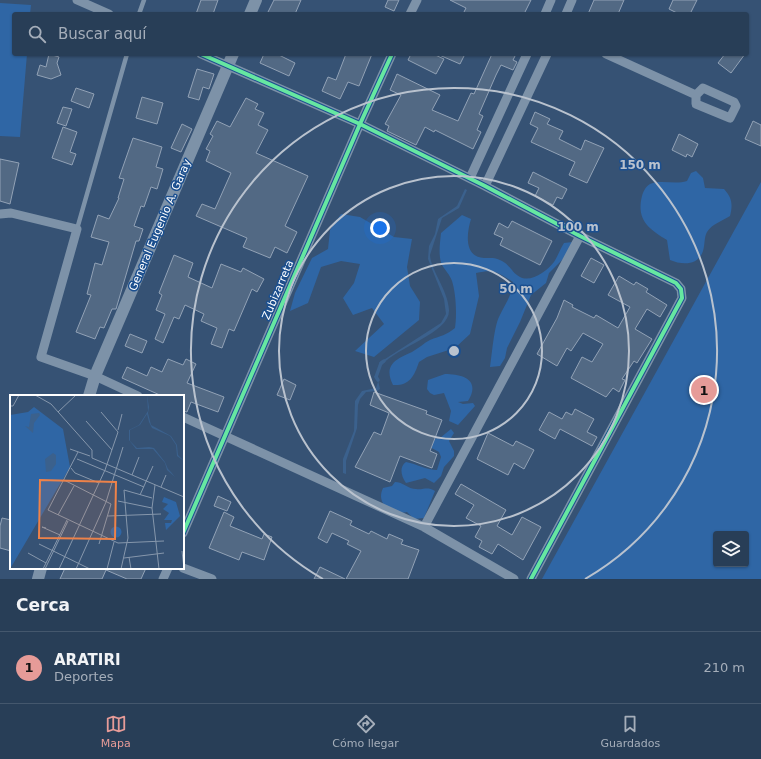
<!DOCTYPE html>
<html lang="es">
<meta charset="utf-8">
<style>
:root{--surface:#283e57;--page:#344961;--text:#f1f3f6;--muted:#a5aeba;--line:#44576d;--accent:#e69b98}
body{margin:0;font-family:"DejaVu Sans",sans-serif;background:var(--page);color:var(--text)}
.controls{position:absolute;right:12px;bottom:12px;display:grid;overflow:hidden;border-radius:4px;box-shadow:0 1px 3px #0004}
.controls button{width:36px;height:36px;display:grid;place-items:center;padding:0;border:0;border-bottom:1px solid var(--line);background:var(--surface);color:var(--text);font:20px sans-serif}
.you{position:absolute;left:380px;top:228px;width:14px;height:14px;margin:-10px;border:3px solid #fff;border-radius:50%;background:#1a73e8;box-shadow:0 0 0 6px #1a73e833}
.badge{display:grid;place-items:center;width:26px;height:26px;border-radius:50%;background:var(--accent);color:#111;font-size:13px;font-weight:700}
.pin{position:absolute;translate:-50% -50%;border:2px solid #fff;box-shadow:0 1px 4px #0006}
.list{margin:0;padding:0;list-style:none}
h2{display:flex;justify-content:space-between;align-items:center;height:52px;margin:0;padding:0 16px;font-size:17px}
h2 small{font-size:13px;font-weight:400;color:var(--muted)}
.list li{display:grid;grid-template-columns:26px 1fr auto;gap:12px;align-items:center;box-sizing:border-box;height:72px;padding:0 16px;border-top:1px solid var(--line)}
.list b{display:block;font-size:15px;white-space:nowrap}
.list p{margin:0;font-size:13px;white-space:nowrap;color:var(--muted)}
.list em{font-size:13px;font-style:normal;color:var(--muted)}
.icon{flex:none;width:22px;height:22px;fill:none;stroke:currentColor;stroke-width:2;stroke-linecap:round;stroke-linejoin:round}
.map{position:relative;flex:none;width:761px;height:579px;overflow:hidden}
.search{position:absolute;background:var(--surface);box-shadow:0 1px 3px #0004;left:12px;right:12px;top:12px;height:44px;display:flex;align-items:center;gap:10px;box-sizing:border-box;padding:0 14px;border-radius:4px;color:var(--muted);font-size:15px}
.sheet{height:124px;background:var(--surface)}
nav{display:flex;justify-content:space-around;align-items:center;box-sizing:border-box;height:56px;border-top:1px solid var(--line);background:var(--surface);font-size:11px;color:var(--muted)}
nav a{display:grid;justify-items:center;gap:2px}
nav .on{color:var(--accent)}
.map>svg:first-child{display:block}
.green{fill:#2f66a5;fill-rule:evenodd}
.water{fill:#3b618d}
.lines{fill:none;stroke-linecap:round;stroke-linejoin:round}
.stream{stroke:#3b618d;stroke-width:3.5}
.building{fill:#526984;stroke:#92a2b6}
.service{stroke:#7d92a8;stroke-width:4.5}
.minor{stroke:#7d92a8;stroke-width:9}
.tertiary{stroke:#7d92a8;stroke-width:12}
.cycleway-casing{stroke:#1b4f8f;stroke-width:6}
.cycleway{stroke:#66e7a1;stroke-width:4}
.ring{fill:none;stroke:#b9c2ce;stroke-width:2}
.labels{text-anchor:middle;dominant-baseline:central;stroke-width:3;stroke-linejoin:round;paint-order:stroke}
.street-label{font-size:11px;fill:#fff;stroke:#1b4f8f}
.inset-road{fill:none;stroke:#8697ac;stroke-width:1}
.view{fill:#ee8249;fill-opacity:0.15;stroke:#ee8249;stroke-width:2}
.inset-edge{fill:none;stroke:#fff;stroke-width:2}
.centre{fill:#b9c2ce;stroke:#1b4f8f;stroke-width:2}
.ring-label{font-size:12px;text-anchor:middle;font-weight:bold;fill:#b9c2ce;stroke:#1b4f8f;stroke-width:3;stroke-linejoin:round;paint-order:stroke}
</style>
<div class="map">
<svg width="761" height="579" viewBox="0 0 761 579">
<rect width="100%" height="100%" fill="#365274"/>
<path class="green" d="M0,3L31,5L30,14H14V54H27L20,137L0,136Z
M696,171L703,178L705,188L724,189C732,198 733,204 730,216C722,221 712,224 707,232C704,237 705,245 703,251C698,266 682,265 670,260L667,240C649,229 636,220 642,196C643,192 646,186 650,184C661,179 674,185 687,181L691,173Z
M761,182V579H542ZM716,534H746V564H716Z
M341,214L360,217L394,237L412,239L407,267L410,286L420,302L419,320L374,357L355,351L384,324L372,308L353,315L343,298L354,283L360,264L341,261L321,267L308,303L290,311L295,293L312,258L328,249L330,230Z
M462,215L471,219C467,232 463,257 484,258C491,258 495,257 502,261C510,265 512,273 520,277C531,283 547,271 554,262C558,256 560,249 564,243L573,242L563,259L549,273L546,283L531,295L520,322L507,348L505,358L500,366L490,367C492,354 494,327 499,317C505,304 512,296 513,282C497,272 495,269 476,273L479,296L470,334L455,348L427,357L419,362C414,377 409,386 393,385C383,365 396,359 412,352C419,348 424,343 430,340C440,336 447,335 455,328C457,315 456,293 452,281C450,275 445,270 442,265C438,256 440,243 441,233Z
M445,374C463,374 481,380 468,401L458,402L463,404L473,403L475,406L458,425L449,421L451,411L444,393L434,395L430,393L427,389L428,380Z
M451,429L454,433L449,441L454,451V456L444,467L441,476L434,483L425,478L406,483C401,476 399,467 406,462C417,464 426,470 437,470L441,457L439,452L430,447L431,439L440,438Z
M395,482C403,482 408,489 416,489C424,490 427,486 435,491L424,518L414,519L407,512C393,515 375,505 383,488L392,486Z"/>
<path class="water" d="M465,189L467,190L459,208L442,218L430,255C431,271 448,290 449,310C450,333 396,347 382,365L379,363L382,361L441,323L446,314L444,299L428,259L429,246L435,234L438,219L457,206Z
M374,376H377L380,389L377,391L366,392L360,399L358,405L357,428L346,461V474L343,473V459L354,431L355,401L362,391L376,388L378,382Z"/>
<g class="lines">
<path class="stream" d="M378,380L376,377L381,363L384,361"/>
</g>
<path class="building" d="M201,0H218L213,14H196Z
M274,0H301L295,14H267Z
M388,0H399L394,11L385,7Z
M450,0H531L524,14H463L466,8Z
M594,0H624L618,14H588Z
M673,0H697L690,14H679L669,9Z
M49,54L59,57L57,63L61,75L51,79L37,75L40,65L46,67Z
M264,54H277L295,63L289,76L260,63Z
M346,54H372L359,86L348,82L340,99L322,91L328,77L336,80Z
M411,54H433L444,59L436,74L408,60Z
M437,54H465L460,64Z
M492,54H516L513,60L517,62L513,70L501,65L496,75L479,114L483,116L477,130L481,132L473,149L435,130L434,132L425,127L416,145L387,131L389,126L385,124L401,95L390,90L397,74L440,95L432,110L458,121L471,93L474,94Z
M725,54H745L731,73L718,63Z
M197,69L214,74L209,89L203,87L199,100L188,97Z
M76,88L94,94L89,108L71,101Z
M142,97L163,103L157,124L136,118Z
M246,98L258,104L255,109L264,113L258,125L268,130L256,153L308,176L285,226L297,232L287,253L275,247L270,258L243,247L247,238L196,216L202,204L215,209L231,173L206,161L210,151L206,149L213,136L210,134L217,121L230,127Z
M63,107L72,109L66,126L57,123Z
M535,112L550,119L547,124L563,131L559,139L581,150L585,140L604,148L587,183L569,175L575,162L531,142L538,128L530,124Z
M753,121L761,125V146L745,139Z
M182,124L192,129L181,152L171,148Z
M63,127L77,132L70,152L76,154L72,165L52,158Z
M679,134L698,144L692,157L687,154L686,157L672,150Z
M133,138L162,147L156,167L163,169L157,189L151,187L144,207L141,206L134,226L143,229L139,241H136L116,309H112L104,328L100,327L95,339L76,332L91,295L87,294L95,263L102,265L109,242L91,237L98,215L109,219L119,198H118L124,179L119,178Z
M0,159L19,163L10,204L0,201Z
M533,172L567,189L562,199L557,197L553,205L535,196L539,188L528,183Z
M512,221L552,241L540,265L500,245L503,238L494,234L499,223L508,228Z
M174,255L193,263L188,277L212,288L221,264L241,272L243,268L264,279L257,292L252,289L234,331L229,329L222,348L211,344L217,328L201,321L204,314L185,305L179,319L174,317L163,343L155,339L165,314L156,310L162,295L159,293Z
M591,258L604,265L594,283L581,276Z
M619,276L634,285L636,282L648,289L646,292L667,305L660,317L647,309L635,329L652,339L637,363L634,361L622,379L625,380L619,392L613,388L606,397L571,378L582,357L592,362L603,344L583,333L571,351L567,348L557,366L537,354L557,318L564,300L573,305L572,307L594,318L596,315L618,328L630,307L608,295Z
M130,334L147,341L142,353L125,346Z
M168,359L183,365L186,359L196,364L187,383L224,397L218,412L191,402L187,412L183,411V396H162L122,378L127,367L147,376L151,367L162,372Z
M284,379L296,385L290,400L277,395Z
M374,392L427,411L426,414L442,420L430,451L437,454L432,468L400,456L390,482L355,467L374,432L381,435L389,413L370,405Z
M575,409L594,419L587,432L597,437L592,446L560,429L555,439L539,430L549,412L562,419L566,412L572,415Z
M488,433L513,446L516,441L534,450L524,469L514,463L508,475L477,459Z
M461,484L506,510L497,526L512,535L522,517L541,527L523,560L498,544L492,554L479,547L482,541L475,537L481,526L466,518L474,505L455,494Z
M218,496L231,502L227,511L214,506Z
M330,511L352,521L350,525L369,534L371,531L387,539L389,534L403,540L401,544L419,550L408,579H346L361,551L347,544L349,541L332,533L327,543L318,538Z
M224,512L234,517L230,526L262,539L264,534L272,537L264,560L242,552L239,560L209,548Z
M2,518L11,520V551L0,548V526Z
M320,567L345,579H314Z
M65,568H146L141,579H127L106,570L102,579H60Z"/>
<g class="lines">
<path class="service" d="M139,14L144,0
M77,229L127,54"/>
<path class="minor" d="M77,0L109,14
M410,14L417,0
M545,14L551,0
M566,14L572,0
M201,54L360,124L485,186L580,236L676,283L681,289L682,298L531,579
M606,54L696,95
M703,88L734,102L736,106L730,118L696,104V95Z
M470,178L527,54
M485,186L547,54
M0,214L11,213L77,229L41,357L95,376L138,396
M183,417L424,527L514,579
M424,527L580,236
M183,533L360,124L392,54
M183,568L212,579
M163,579L168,568"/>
<path class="tertiary" d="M250,14L256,0
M89,396L95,376L233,54
M38,579L41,568"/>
<defs>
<path id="cycleway" d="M201,54L360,124L485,186L580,236L676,283L681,289L682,298L531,579
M183,533L360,124L392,54"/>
</defs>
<use href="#cycleway" class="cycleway-casing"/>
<use href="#cycleway" class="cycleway"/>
</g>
<g class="ring">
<circle cx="454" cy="351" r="88"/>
<circle cx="454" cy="351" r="175"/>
<path d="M323 579A263 263 0 1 1 585 579"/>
</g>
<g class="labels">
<g class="street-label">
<text transform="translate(160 225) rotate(-67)">General Eugenio A. Garay</text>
<text transform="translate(278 290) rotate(-67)">Zubizarreta</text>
</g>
</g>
<g transform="translate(10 395)">
<rect width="174" height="174" fill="#365274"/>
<path d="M24,12L53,34L60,72L0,174V20L18,17ZM154,102L166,107L170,121L156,135L155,128H161L162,125H154L159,118L153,114L158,109L152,107ZM100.5 137a5.5 5.5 0 1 1 11 0a5.5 5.5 0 1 1-11 0Z" fill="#2f66a5"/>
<path d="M137,0L139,12L138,18L141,30L161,41L167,50L168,60L174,66L167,61L166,50L160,41L142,33L139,27L137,19L130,30L120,35V46L127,53L139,52L144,53L155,67L158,74L161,77L165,82L157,75L155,68L143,54H126L119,45V35L129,30L138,16ZM29,18L30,20L24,28L23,38L15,31L19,32L21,19ZM43,58L46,60V69L41,76L36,77L35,64Z" fill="#3b618d"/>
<path class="inset-road" d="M25,0L41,9L82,55V63L174,102M0,11H3L9,0M48,17L66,0M76,26L102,55M108,35L112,19M60,54L80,61M68,57L38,115L108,148L154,146M67,64L134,92M61,73L65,78L89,88M122,80L129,62M54,85L101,109L89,149M145,90L142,113L149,174M151,92L156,80M130,100L143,71M108,106L142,113M48,120L64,91M98,121L151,119M36,133L32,132L50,140M29,149L80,174M172,156L174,174M18,158L36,168M119,162L121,174M114,163L154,158M33,174L57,125M35,174L58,126M49,174L95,75L108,37L91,17M66,174L96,107L113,52M97,174L104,147M111,174L118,143L114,95L142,103"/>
<path class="view" d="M30,85L106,87L105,144L29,143Z"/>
<rect width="174" height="174" class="inset-edge"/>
</g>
<circle cx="454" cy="351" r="6" class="centre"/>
<g class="ring-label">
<text x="640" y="169">150 m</text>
<text x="578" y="231">100 m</text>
<text x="516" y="293">50 m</text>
</g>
</svg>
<div class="controls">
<button><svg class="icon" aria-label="layers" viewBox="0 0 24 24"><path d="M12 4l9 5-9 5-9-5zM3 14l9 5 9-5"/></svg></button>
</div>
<div class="you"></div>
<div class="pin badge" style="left:704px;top:390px">1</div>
<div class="search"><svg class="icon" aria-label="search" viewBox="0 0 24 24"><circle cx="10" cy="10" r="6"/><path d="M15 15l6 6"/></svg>Buscar aquí</div>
</div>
<section class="sheet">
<h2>Cerca<small></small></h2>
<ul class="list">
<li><span class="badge">1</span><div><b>ARATIRI</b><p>Deportes</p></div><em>210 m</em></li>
</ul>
</section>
<nav>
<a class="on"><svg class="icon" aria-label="map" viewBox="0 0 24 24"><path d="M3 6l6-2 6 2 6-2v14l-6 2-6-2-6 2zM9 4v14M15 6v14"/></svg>Mapa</a>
<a><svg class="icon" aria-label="directions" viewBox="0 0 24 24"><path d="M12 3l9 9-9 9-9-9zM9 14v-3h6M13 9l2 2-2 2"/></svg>Cómo llegar</a>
<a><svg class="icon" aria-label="saved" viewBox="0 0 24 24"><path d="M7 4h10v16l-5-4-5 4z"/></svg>Guardados</a>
</nav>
